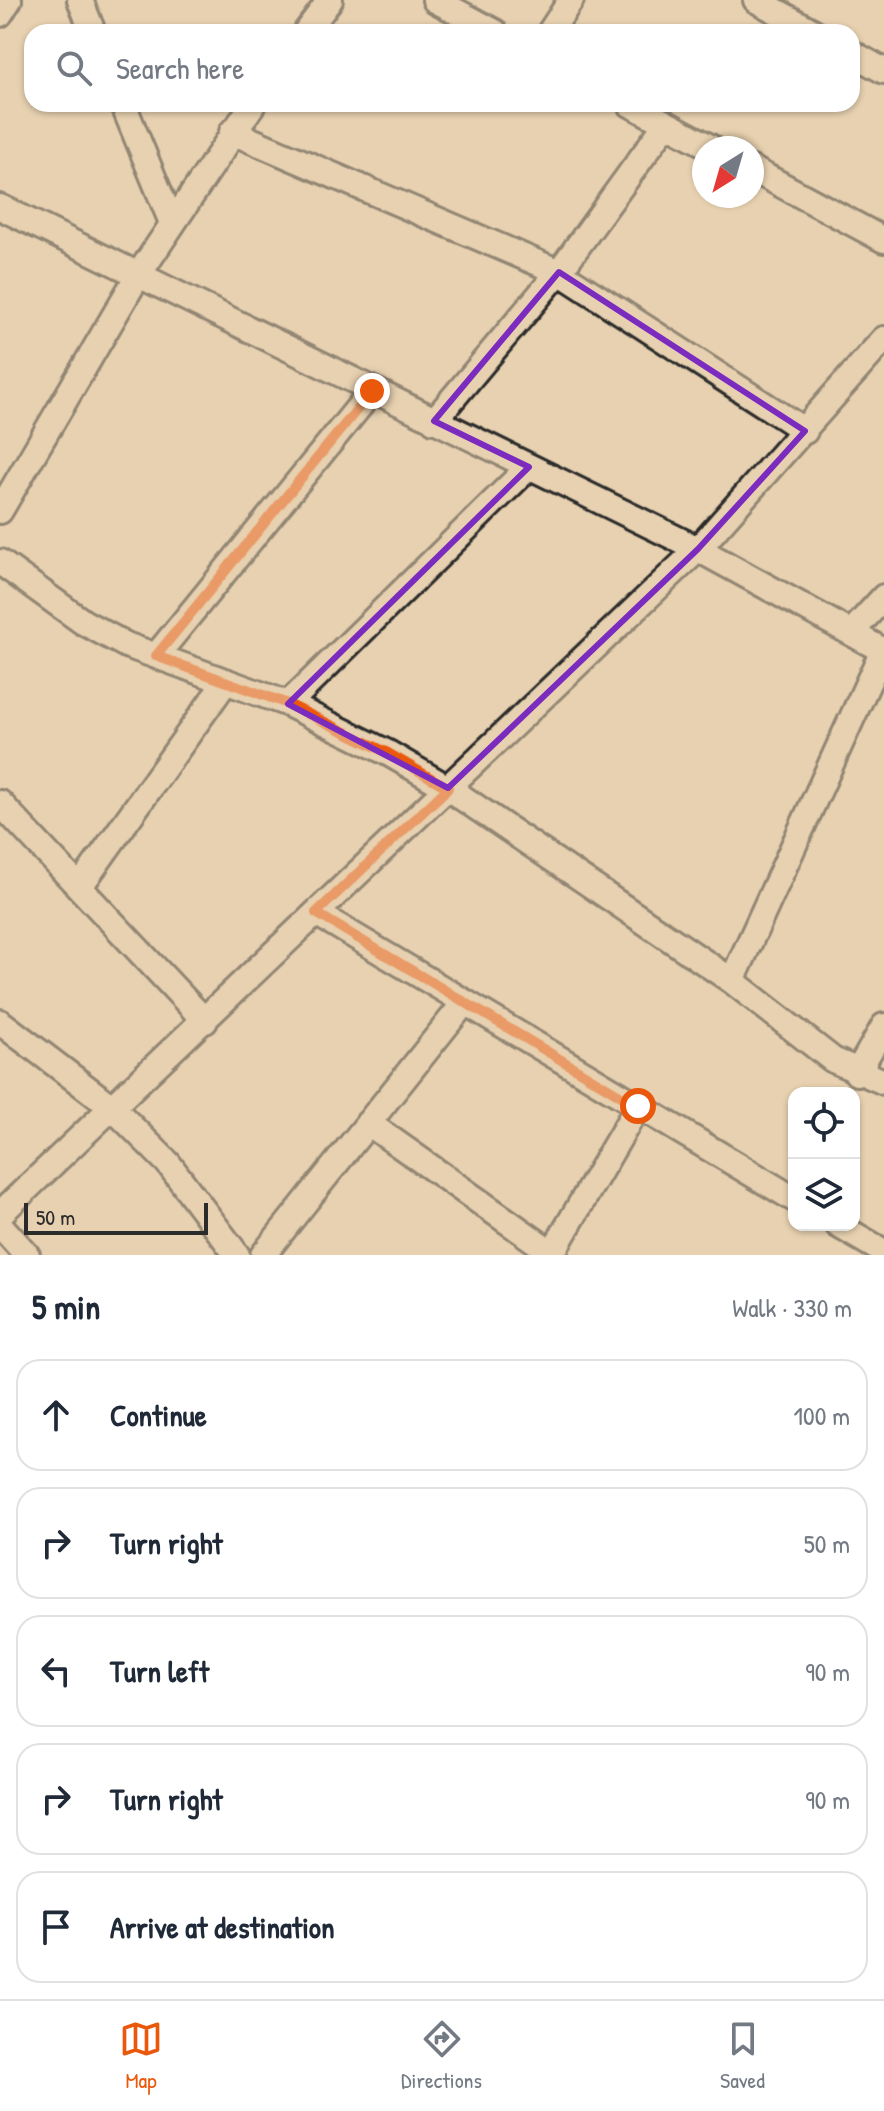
<!DOCTYPE html>
<meta charset="utf-8">
<style>
:root{--surface:#fff;--page:#f2f2f3;--text:#1f2937;--muted:#747a83;--line:#e0e1e3;--accent:#ea580c}
body{margin:0;font-family:"Patrick Hand",sans-serif;background:var(--page);color:var(--text)}
.controls{position:absolute;right:24px;bottom:24px;display:grid;overflow:hidden;border-radius:16px;box-shadow:0 2px 6px #0004}
.controls button{width:72px;height:72px;display:grid;place-items:center;padding:0;border:0;border-bottom:2px solid var(--line);background:var(--surface);color:var(--text);font:40px sans-serif}
.compass{position:absolute;left:692px;top:136px;width:72px;height:72px;border-radius:50%;background:var(--surface);box-shadow:0 2px 6px #0004;rotate:217deg}
.scale{position:absolute;left:24px;bottom:20px;width:184px;box-sizing:border-box;padding-left:8px;border:4px solid #2b2b2b;border-top:0;font-size:22px;line-height:28px;white-space:nowrap;color:#2b2b2b;-webkit-text-stroke:6px #e7d1b0;paint-order:stroke}
.stop{position:absolute;width:24px;height:24px;margin:-18px;border:6px solid #ea580c;border-radius:50%;background:#fff}
.stop.end{background:#ea580c;border-color:#fff;box-shadow:0 2px 8px #0008}
.list{margin:0;padding:0;list-style:none}
h2{display:flex;justify-content:space-between;align-items:center;height:104px;margin:0;padding:0 32px;font-size:34px}
h2 small{font-size:26px;font-weight:400;color:var(--muted)}
.list li{display:grid;grid-template-columns:52px 1fr auto;gap:24px;align-items:center;box-sizing:border-box;height:112px;margin:0 16px 16px;padding:0 16px;border:2px solid var(--line);border-radius:24px}
.list b{display:block;font-size:30px;white-space:nowrap}
.list em{font-size:26px;font-style:normal;color:var(--muted)}
.icon{flex:none;width:44px;height:44px;fill:none;stroke:currentColor;stroke-width:2;stroke-linecap:round;stroke-linejoin:round}
.map{position:relative;flex:none;width:884px;height:1255px;overflow:hidden}
.search{position:absolute;background:var(--surface);box-shadow:0 2px 6px #0004;left:24px;right:24px;top:24px;height:88px;display:flex;align-items:center;gap:20px;box-sizing:border-box;padding:0 28px;border-radius:24px;color:var(--muted);font-size:30px}
.sheet{height:744px;background:var(--surface)}
nav{display:flex;justify-content:space-around;align-items:center;box-sizing:border-box;height:112px;border-top:2px solid var(--line);background:var(--surface);font-size:22px;color:var(--muted)}
nav a{display:grid;justify-items:center;gap:4px}
nav .on{color:var(--accent)}
.map>svg:first-child{display:block}
.lines{fill:none;stroke-linecap:round;stroke-linejoin:round}
.minor-casing{stroke:#2b2b2b;stroke-width:30}
.minor{stroke:#e7d1b0;stroke-width:24}
.route{stroke:#ea580c;stroke-width:10}
.marked{fill:none;stroke:#7b2cbf;stroke-width:6;stroke-linejoin:round}
</style>
<div class="map">
<svg width="884" height="1255" viewBox="0 0 884 1255">
<rect width="100%" height="100%" fill="#e7d1b0"/>
<filter id="ink" filterUnits="userSpaceOnUse"><feTurbulence type="fractalNoise" baseFrequency=".0125" numOctaves="2"/><feDisplacementMap in="SourceGraphic" scale="16" xChannelSelector="R" yChannelSelector="G"/><feConvolveMatrix kernelMatrix="1 2 1 2 8 2 1 2 1" color-interpolation-filters="sRGB"/></filter>
<g filter="url(#ink)">
<g class="lines">
<defs>
<path id="minor" d="M80,0L93,32
M435,0L495,32
M756,0L814,32
M0,14L9,0
M306,32L330,0
M550,32L571,0
M852,53L884,71
M123,104L172,223
M630,104L712,148
M232,132L559,272L805,431
M752,169L884,240
M0,207L698,549L884,651
M434,421L559,272L666,124
M0,511L137,277L253,104
M0,562L83,622L126,645L288,704L388,753L448,788L732,981L833,1060L884,1082
M851,633L884,597
M156,656L372,391
M288,704L529,467
M0,803L205,1021
M81,885L226,681
M316,913L794,1199
M732,981L883,650
M0,1022L113,1108L168,1163L237,1255
M857,1073L884,1026
M368,1123L555,1255
M0,1214L698,549L884,339
M0,1225L27,1255
M838,1225L884,1252
M552,1253L638,1106
M263,1255L465,1002"/>
</defs>
<use href="#minor" class="minor-casing"/>
<use href="#minor" class="minor"/>
</g>
</g>
<g class="lines" filter="url(#ink)">
<path class="route" d="M372,391L156,656L288,704L388,753L448,788L316,913L638,1106"/>
</g>
<path d="M0 0H884V1255H0ZM559,272L805,431L698,549L448,788L288,704L529,467L434,421Z" fill="#e7d1b0" fill-opacity=".55" fill-rule="evenodd"/>
<path class="marked" d="M559,272L805,431L698,549L448,788L288,704L529,467L434,421Z"/>
</svg>
<div class="controls">
<button><svg class="icon" aria-label="locate" viewBox="0 0 24 24"><circle cx="12" cy="12" r="6"/><path d="M12 2v4M12 18v4M2 12h4M18 12h4"/></svg></button>
<button><svg class="icon" aria-label="layers" viewBox="0 0 24 24"><path d="M12 4l9 5-9 5-9-5zM3 14l9 5 9-5"/></svg></button>
</div>
<svg class="compass" viewBox="-18 -18 36 36"><path d="M0-13l5 13h-10z" fill="#e53935"/><path d="M0 13l5-13h-10z" fill="#747a83"/></svg>
<div class="scale">50 m</div>
<div class="stop" style="left:638px;top:1106px"></div>
<div class="stop end" style="left:372px;top:391px"></div>
<div class="search"><svg class="icon" aria-label="search" viewBox="0 0 24 24"><circle cx="10" cy="10" r="6"/><path d="M15 15l6 6"/></svg>Search here</div>
</div>
<section class="sheet">
<h2>5 min<small>Walk · 330 m</small></h2>
<ul class="list">
<li><svg class="icon" aria-label="ahead" viewBox="0 0 24 24"><path d="M12 20V5M6 11l6-6 6 6"/></svg><div><b>Continue</b></div><em>100 m</em></li>
<li><svg class="icon" aria-label="right" viewBox="0 0 24 24"><path d="M7 20v-9h11M14 6l5 5-5 5"/></svg><div><b>Turn right</b></div><em>50 m</em></li>
<li><svg class="icon" aria-label="left" viewBox="0 0 24 24"><path d="M17 20v-9H6M10 6l-5 5 5 5"/></svg><div><b>Turn left</b></div><em>90 m</em></li>
<li><svg class="icon" aria-label="right" viewBox="0 0 24 24"><path d="M7 20v-9h11M14 6l5 5-5 5"/></svg><div><b>Turn right</b></div><em>90 m</em></li>
<li><svg class="icon" aria-label="arrive" viewBox="0 0 24 24"><path d="M6 21V4h12l-3 4 3 4H6"/></svg><div><b>Arrive at destination</b></div></li>
</ul>
</section>
<nav>
<a class="on"><svg class="icon" aria-label="map" viewBox="0 0 24 24"><path d="M3 6l6-2 6 2 6-2v14l-6 2-6-2-6 2zM9 4v14M15 6v14"/></svg>Map</a>
<a><svg class="icon" aria-label="directions" viewBox="0 0 24 24"><path d="M12 3l9 9-9 9-9-9zM9 14v-3h6M13 9l2 2-2 2"/></svg>Directions</a>
<a><svg class="icon" aria-label="saved" viewBox="0 0 24 24"><path d="M7 4h10v16l-5-4-5 4z"/></svg>Saved</a>
</nav>
